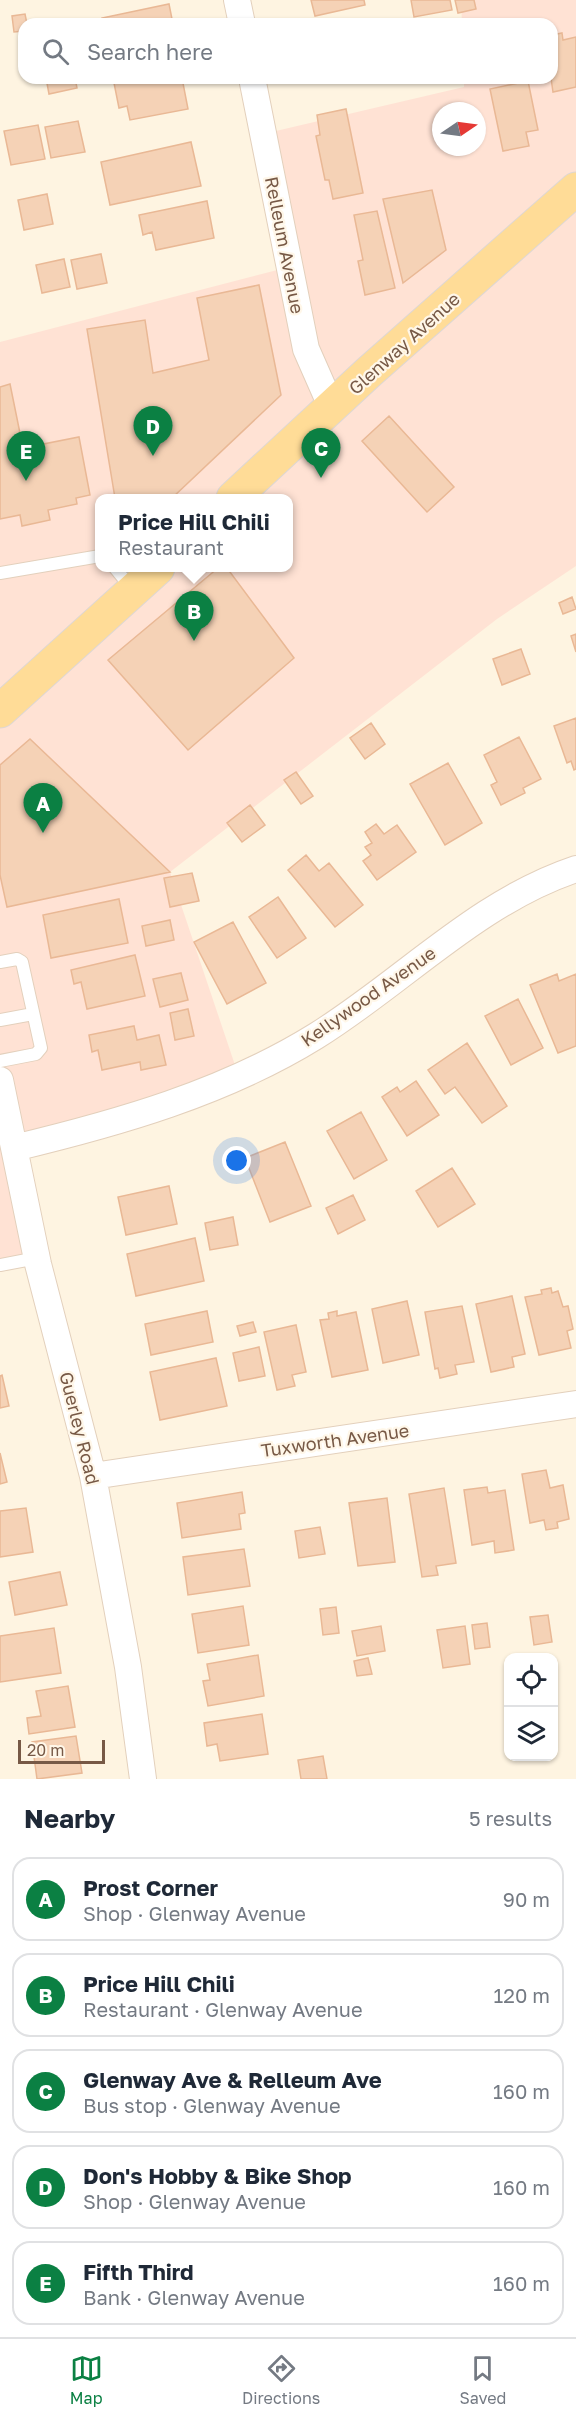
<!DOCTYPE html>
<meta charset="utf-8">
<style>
:root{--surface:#fff;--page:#f6f6f7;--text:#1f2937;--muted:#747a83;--line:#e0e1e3;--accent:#0b8043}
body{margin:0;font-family:"Golos Text",sans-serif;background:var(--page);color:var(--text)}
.controls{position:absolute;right:18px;bottom:18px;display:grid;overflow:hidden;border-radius:12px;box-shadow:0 2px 4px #0004}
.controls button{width:54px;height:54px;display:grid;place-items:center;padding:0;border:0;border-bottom:2px solid var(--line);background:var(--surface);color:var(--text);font:30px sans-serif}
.compass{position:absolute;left:432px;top:102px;width:54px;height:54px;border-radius:50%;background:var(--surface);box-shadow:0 2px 4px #0004;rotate:77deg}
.scale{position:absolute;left:18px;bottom:15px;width:87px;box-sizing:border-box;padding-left:6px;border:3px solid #775946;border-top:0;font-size:16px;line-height:21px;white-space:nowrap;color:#775946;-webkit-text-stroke:4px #fff7e9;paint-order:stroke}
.you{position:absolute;left:237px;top:1161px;width:21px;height:21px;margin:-15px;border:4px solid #fff;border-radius:50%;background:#1a73e8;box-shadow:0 0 0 9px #1a73e833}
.badge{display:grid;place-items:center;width:39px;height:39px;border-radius:50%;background:var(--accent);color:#fff;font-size:20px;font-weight:700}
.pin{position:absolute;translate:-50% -50px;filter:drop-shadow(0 2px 3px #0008)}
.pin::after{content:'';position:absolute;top:32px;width:21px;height:18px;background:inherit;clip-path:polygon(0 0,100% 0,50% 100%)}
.popup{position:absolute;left:95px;top:494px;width:198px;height:78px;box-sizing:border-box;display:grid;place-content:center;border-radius:12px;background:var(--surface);filter:drop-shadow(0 2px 4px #0005);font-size:20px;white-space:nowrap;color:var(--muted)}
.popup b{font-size:22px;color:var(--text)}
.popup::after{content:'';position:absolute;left:50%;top:100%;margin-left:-12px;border:12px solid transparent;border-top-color:var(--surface)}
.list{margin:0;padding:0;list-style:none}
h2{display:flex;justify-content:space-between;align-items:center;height:78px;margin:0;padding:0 24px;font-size:26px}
h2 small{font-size:20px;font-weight:400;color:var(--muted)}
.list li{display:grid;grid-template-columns:39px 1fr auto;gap:18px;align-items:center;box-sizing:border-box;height:84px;margin:0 12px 12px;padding:0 12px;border:2px solid var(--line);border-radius:18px}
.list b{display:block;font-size:22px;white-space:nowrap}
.list p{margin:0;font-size:20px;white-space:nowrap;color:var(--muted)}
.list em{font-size:20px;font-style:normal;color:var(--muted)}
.icon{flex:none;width:33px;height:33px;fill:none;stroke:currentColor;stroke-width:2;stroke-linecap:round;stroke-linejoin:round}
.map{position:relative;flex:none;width:576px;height:1779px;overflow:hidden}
.search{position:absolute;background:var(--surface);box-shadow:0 2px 4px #0004;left:18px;right:18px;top:18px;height:66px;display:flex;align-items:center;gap:15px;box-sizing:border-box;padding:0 21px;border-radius:18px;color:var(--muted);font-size:22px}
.sheet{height:558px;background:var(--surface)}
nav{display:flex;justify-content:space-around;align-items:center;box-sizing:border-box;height:84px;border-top:2px solid var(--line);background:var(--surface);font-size:16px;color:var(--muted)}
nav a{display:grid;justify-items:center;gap:3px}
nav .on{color:var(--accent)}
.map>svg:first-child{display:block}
.commercial{fill:#ffe2d4;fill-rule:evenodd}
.building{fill:#f5d2b6;stroke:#e9b895;stroke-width:1.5}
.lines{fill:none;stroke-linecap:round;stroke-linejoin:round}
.lane-casing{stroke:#e3d0bc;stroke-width:14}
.street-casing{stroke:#e3d0bc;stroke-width:28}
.primary-casing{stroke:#ded7d3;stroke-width:35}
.lane{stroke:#fff;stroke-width:12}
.street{stroke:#fff;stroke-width:26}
.primary{stroke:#ffdc97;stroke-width:33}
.labels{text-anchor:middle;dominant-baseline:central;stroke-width:4.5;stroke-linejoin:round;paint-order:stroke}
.street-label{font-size:18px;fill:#775946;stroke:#fff7e9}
</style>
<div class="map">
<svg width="576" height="1779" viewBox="0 0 576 1779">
<rect width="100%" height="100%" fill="#fef4e1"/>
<path class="commercial" d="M461,0H576V566L497,619L170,872L239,1077L14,1148L38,1264L0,1272V342L289,267L263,134L464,87V78H552V24H462ZM441,111H477V147H441ZM100,498H288V568H100Z"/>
<path class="building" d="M311,0H364L365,5L315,16Z
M411,0H450L452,10L414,17Z
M455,0H474L476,9L458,13Z
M169,4L173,24H104L102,18Z
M25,14L27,24H24V31L14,32L12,16Z
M562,33L563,40L576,37V87L553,92L551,78L552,35Z
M46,78H75L77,88L49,94Z
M141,78H182L188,109L130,120L127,106L119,108L114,83Z
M327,78H348L328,83Z
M439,78H463L440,82Z
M528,81L538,130L526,132L529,146L503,151L490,89Z
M346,109L363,193L333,199L329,180H325L316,136L320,135L317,115Z
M78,121L85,152L51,158L45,127Z
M38,125L45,159L11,165L4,131Z
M191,142L201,186L110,205L101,162Z
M432,190L446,250L403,283L383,199Z
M47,194L53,224L24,230L18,200Z
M207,201L214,238L156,250L152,232L143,235L139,215Z
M377,211L395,288L365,295L358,261L363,260L354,215Z
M101,254L107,283L77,289L71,260Z
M64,259L70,287L42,293L36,265Z
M259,285L281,395L172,498H115L87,329L145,320L153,373L209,360L197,298Z
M10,384L23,448L79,437L90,495L76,498L77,504L48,510L50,520L22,526L20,515L0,519V387Z
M389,416L454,487L427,512L362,441Z
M218,568H227L294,658L188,750L108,660Z
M572,597L576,609L563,614L559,603Z
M576,634V652L571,636Z
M521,649L530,674L502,685L493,659Z
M576,718V769L574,770L571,761L567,763L554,726Z
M371,723L385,744L365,759L350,738Z
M519,737L541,779L523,788L525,793L501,805L491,785L497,782L484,755Z
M30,739L170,872L7,907L0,875V765Z
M448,763L482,823L445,845L410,784Z
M296,772L313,796L301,804L284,780Z
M250,805L265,825L242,842L227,823Z
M376,824L384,834L397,825L416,852L377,880L363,861L371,855L365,847L372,843L365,832Z
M306,855L319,871L329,863L363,905L335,927L288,870Z
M192,873L199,901L170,907L164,878Z
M278,897L306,938L277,958L249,917Z
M119,899L128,943L51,958L43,915Z
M170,920L174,940L146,946L142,926Z
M233,922L266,983L227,1004L194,942Z
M135,955L145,996L87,1009L81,982L74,984L71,970Z
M181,973L188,1000L160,1007L153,979Z
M557,974L559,981L576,974V1046L558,1053L530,985Z
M518,999L543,1048L511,1065L485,1016Z
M188,1009L194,1036L175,1040L170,1013Z
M134,1026L137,1040L159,1035L166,1065L141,1070L140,1062L102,1070L98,1050L92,1052L89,1035Z
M467,1043L507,1106L482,1123L455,1087L445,1094L428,1070Z
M416,1081L439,1115L407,1136L382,1097L397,1087L400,1092Z
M361,1112L387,1160L354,1179L327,1131Z
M285,1142L311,1206L270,1222L245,1158Z
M452,1168L475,1204L438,1227L416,1191Z
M169,1186L177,1224L126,1235L118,1197Z
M353,1195L365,1220L338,1234L326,1208Z
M233,1217L238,1245L210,1250L205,1223Z
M195,1238L204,1281L136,1296L127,1254Z
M551,1288L552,1293L558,1291L563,1307L568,1306L573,1329L567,1331L571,1348L539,1355L525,1297L542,1294L541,1290Z
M512,1296L525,1354L512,1357L514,1367L491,1372L476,1304Z
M407,1301L419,1355L383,1363L372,1309Z
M462,1306L474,1362L455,1365L457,1374L440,1378L438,1368L435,1369L425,1312Z
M207,1311L213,1342L151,1355L145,1324Z
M337,1311V1316L356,1312L368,1370L332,1377L320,1320L329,1319L328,1313Z
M253,1322L256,1332L240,1336L237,1326Z
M296,1325L306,1372L292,1375L295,1386L277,1390L264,1332Z
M259,1347L265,1376L239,1381L233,1353Z
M216,1358L227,1406L160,1420L150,1372Z
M2,1375L9,1406L0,1408V1376Z
M0,1453L7,1482L0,1484Z
M546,1470L550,1488L563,1485L569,1519L557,1522L558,1528L546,1530L544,1520L530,1523L522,1474Z
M487,1487L488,1493L505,1490L514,1550L495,1553L494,1541L472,1545L464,1490Z
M444,1488L456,1563L436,1566L438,1575L422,1577L409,1494Z
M242,1492L245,1513L239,1514L241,1529L182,1538L177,1503Z
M387,1498L395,1562L358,1566L349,1503Z
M26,1508L33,1552L0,1557V1511Z
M320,1527L325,1554L299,1558L295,1531Z
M244,1549L250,1586L188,1595L183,1557Z
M60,1572L67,1605L15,1615L9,1582Z
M243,1606L249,1645L198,1653L192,1614Z
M336,1607L339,1633L323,1635L320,1609Z
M548,1615L552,1642L534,1645L530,1617Z
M487,1623L490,1647L475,1649L472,1625Z
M381,1626L385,1651L357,1656L352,1631Z
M465,1626L470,1664L443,1668L437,1630Z
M54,1628L61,1673L0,1682V1636Z
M258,1655L264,1696L208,1706L203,1681L210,1680L207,1664Z
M368,1658L372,1674L357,1676L354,1661Z
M68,1686L75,1727L29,1734L27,1718L41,1716L36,1691Z
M262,1714L268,1754L220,1761L217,1744L207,1746L204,1723Z
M76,1736L82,1773L37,1779L32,1742Z
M323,1756L327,1779H301L298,1760Z"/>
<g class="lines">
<defs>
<path id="lane" d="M115,568L133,590
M0,573L100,556
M0,962L17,959L22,962L41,1048L36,1054L0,1061
M0,1020L33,1014
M0,1265L37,1258"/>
<path id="street" d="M237,0L242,24
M252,78L306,349L332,408
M0,1080L38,1264L93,1476L128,1667L143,1779
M14,1148C118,1123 224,1093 316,1036C403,982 477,902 576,869
M93,1476L576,1404"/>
<path id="primary" d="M233,498L369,372L576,189
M0,711L158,568"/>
</defs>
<use href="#lane" class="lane-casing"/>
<use href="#street" class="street-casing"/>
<use href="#primary" class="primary-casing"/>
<use href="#lane" class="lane"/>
<use href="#street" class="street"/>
<use href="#primary" class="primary"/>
</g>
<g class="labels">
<g class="street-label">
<text transform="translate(285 245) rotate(79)">Relleum Avenue</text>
<text transform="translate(404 343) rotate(-42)">Glenway Avenue</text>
<text transform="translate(368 996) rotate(-35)">Kellywood Avenue</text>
<text transform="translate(80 1428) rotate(76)">Guerley Road</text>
<text transform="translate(335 1440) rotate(-8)">Tuxworth Avenue</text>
</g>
</g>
</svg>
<div class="controls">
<button><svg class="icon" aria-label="locate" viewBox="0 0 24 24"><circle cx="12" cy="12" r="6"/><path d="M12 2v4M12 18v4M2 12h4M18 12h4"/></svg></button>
<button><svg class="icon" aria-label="layers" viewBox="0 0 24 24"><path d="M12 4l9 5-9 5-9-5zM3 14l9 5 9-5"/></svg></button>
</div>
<svg class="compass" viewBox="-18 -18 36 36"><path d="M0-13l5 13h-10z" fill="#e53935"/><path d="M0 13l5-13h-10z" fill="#747a83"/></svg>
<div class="scale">20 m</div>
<div class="you"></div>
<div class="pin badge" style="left:43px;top:833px">A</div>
<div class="pin badge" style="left:194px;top:641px">B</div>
<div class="popup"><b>Price Hill Chili</b>Restaurant</div>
<div class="pin badge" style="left:321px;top:478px">C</div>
<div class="pin badge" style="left:153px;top:456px">D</div>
<div class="pin badge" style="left:26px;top:481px">E</div>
<div class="search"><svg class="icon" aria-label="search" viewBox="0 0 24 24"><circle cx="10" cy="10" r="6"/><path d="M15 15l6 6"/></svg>Search here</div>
</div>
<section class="sheet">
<h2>Nearby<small>5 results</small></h2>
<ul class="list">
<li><span class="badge">A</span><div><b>Prost Corner</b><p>Shop · Glenway Avenue</p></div><em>90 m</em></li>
<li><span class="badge">B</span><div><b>Price Hill Chili</b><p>Restaurant · Glenway Avenue</p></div><em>120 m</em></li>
<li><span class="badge">C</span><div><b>Glenway Ave &amp; Relleum Ave</b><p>Bus stop · Glenway Avenue</p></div><em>160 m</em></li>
<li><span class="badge">D</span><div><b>Don's Hobby &amp; Bike Shop</b><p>Shop · Glenway Avenue</p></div><em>160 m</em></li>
<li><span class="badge">E</span><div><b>Fifth Third</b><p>Bank · Glenway Avenue</p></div><em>160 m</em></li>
</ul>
</section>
<nav>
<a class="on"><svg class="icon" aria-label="map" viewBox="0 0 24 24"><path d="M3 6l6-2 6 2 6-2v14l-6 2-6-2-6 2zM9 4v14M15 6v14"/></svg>Map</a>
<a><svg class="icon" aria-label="directions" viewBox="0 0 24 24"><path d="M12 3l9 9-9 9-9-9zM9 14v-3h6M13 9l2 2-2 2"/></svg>Directions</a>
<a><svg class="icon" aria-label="saved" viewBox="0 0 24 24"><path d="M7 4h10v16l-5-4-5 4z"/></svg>Saved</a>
</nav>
